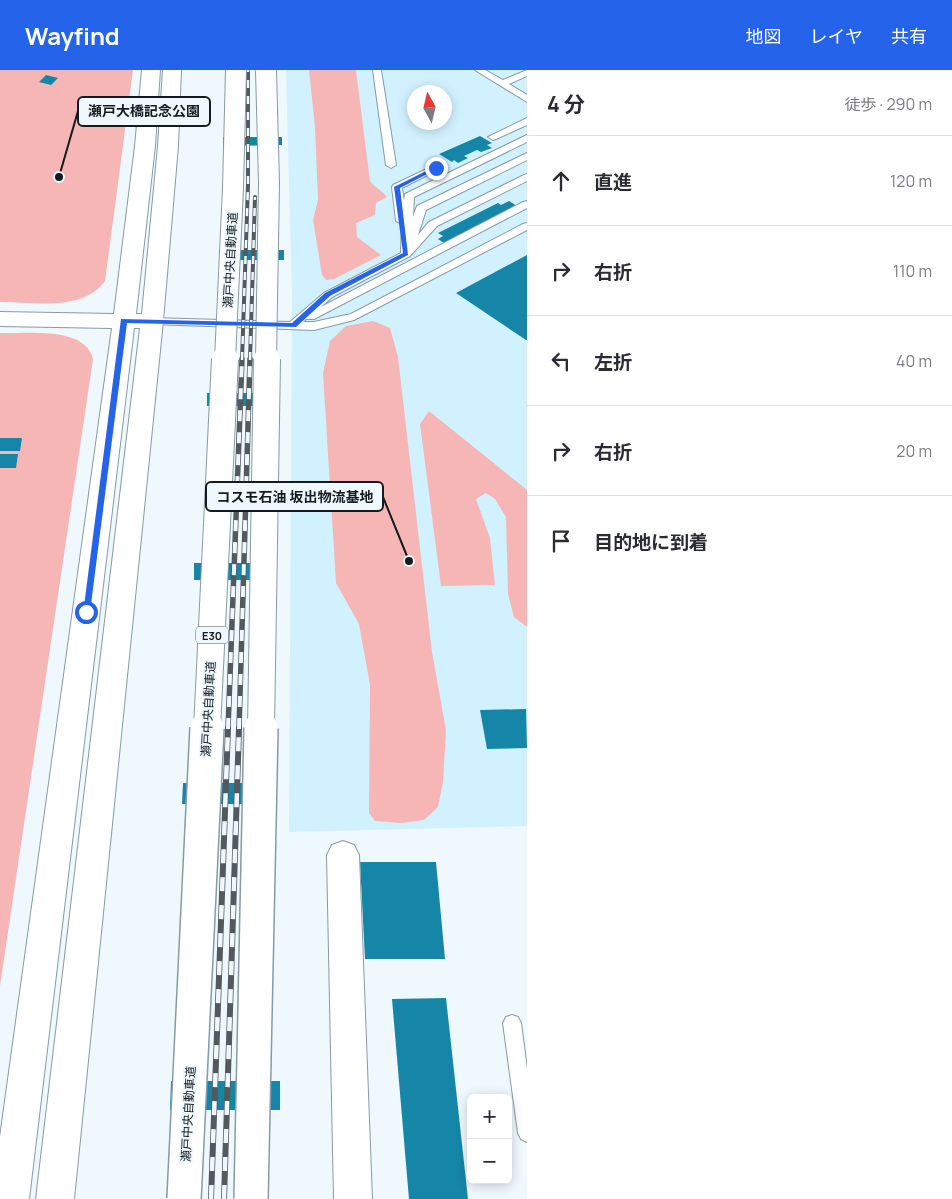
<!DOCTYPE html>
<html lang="ja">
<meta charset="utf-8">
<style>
:root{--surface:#fff;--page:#f2f2f3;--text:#2b2b33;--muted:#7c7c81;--line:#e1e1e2;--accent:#2563eb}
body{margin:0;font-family:Manrope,"Noto Sans JP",sans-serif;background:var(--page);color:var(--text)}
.controls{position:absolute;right:15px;bottom:15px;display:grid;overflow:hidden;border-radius:8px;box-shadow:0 2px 12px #0003}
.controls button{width:45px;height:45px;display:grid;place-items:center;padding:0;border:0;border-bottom:1px solid var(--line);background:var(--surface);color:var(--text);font:25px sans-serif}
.compass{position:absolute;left:407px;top:15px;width:45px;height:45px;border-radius:50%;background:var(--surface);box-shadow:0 2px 12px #0003;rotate:352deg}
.stop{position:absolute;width:15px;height:15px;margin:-11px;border:4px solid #2563eb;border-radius:50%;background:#fff}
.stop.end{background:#2563eb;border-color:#fff;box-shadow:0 1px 5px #0008}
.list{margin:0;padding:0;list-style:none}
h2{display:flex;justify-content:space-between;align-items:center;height:65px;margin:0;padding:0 20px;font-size:21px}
h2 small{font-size:16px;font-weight:400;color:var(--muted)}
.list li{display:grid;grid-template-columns:32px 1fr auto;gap:15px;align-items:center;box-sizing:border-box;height:90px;padding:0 20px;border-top:1px solid var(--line)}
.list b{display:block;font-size:19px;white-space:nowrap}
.list em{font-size:16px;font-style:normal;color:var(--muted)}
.icon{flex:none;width:28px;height:28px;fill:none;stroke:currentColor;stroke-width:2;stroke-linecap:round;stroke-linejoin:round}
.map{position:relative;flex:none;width:527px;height:1129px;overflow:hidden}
header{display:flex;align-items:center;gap:30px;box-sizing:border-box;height:70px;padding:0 25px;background:var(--accent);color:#fff}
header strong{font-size:24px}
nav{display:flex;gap:28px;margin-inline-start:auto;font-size:18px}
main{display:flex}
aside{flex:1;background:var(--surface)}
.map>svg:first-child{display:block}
.built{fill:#d2f1fe;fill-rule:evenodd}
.green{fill:#f6b6b6}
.building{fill:#1586a8}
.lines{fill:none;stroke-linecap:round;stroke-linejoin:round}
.service-casing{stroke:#869ba4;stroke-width:2}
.tertiary-casing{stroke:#869ba4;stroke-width:2}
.service{fill:#fff;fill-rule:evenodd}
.tertiary{fill:#fff;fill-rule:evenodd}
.rail-far2-casing{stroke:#525a5d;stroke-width:4}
.rail-far1-casing{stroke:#525a5d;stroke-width:5.5}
.rail-casing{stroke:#525a5d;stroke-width:6}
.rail-far2{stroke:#eff8fc;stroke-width:2.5;stroke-dasharray:8;stroke-linecap:butt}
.rail-far1{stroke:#eff8fc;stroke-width:4;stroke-dasharray:11;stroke-linecap:butt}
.rail{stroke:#eff8fc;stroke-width:4.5;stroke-dasharray:14;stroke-linecap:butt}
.motorway-bridge-far2-casing{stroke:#869ba4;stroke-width:22;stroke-linecap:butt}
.motorway-bridge-far1-casing{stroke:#869ba4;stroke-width:28;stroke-linecap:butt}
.motorway-bridge-casing{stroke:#869ba4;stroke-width:36;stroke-linecap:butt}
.motorway-bridge-far2{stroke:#fff;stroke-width:20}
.motorway-bridge-far1{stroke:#fff;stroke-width:26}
.motorway-bridge{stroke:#fff;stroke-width:33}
.route{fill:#2563eb}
.labels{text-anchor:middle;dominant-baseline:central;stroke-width:4;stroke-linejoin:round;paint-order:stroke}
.shield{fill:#eff8fc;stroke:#555d61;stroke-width:1}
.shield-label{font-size:11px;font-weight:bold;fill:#131b1e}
.street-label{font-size:12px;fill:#131b1e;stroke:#eff8fc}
.leader{fill:none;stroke:#131b1e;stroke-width:2}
.callout-dot{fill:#131b1e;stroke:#eff8fc;stroke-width:2}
.callout{fill:#eff8fc;stroke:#131b1e;stroke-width:2}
.callout-label{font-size:14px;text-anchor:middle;font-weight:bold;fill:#131b1e}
</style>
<header>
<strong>Wayfind</strong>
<nav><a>地図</a><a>レイヤ</a><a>共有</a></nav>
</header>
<main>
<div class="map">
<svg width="527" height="1129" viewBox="0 0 527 1129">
<rect width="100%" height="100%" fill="#eff8fc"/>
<path class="built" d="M286,0H527V756L289,762L292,226ZM414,22H444V52H414Z"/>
<path class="green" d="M0,0H133L105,211C82,242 35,232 0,232Z
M309,0H356L370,111C375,118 382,120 387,127L376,133L375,145L356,153L357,167L381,185L334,209L326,210L322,205L313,150L318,130L315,57Z
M373,251L390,258L398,287L432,582L446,660L443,712L438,737L424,750L402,753L375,751L369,743L370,615L359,554L336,513L323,303L330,271L346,256Z
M0,263C27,264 85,256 93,289L0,916Z
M429,341L527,420V557L514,547L508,524L506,447L495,429L486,423L476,429L490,468L495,515L441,516L420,354Z"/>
<path class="building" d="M46,5L58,8L51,15L39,12Z
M480,66L492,73L487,75L492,78L481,82L477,80L464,86L468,88L458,93L454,90L452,92L439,84Z
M223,67H282V75L223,76Z
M509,131L517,136L444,173L438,169L443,166L438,163L498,133L501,135Z
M219,180H284V190H219Z
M527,185V270H526L456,223Z
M207,323H280V336H207Z
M0,368H22L20,381H0Z
M0,384H18L16,398H0Z
M194,493H276V510H194Z
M526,639L527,678L487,679L480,640Z
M183,713H275L276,734H182Z
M360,792H436L445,889H365Z
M446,928L468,1129H409L392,929Z
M171,1011H280V1040H170Z"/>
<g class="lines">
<defs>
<path id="service" d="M373,0H381L396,95L391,98L386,95Z
M475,0H485L503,10L527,0V6L509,14L527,25V32Z
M527,48V55L496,69L493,70L488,67Z
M527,65V72L414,127L413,147L417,136L527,83V90L426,140L418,165L429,152L524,105L527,104V111L437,156L410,186L332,227L321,237L523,132L527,131V138L314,249H306L303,252H314L351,244L523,154L527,153V160L354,250L314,260L152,254L146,251L152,248L290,252L324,223L401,183L402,154L396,151L392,117L393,115L433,96H439L441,98L402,118L404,131L405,124Z
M512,945L518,947L521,953L527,999V1072L521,1069L518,1063L503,953L506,947Z"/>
<path id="tertiary" d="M142,0H160L155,76L136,244H142L158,76L163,0H181L178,76L163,251L74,1129H36L140,258H134L29,1129H0V1067L112,258L0,256V242L114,244L135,76Z
M343,771L354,775L359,785L372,1129H334L327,785L332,775Z"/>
</defs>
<use href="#service" class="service-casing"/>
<use href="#tertiary" class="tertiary-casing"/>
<use href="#service" class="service"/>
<use href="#tertiary" class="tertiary"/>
<defs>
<path id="rail-far2" d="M242,290L248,115V0
M250,290L255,127"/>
<path id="rail-far1" d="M228,659L242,289
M239,659L250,289"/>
<path id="rail" d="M211,1129L228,658
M224,1129L239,658"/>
</defs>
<use href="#rail-far2" class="rail-far2-casing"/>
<use href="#rail-far1" class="rail-far1-casing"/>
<use href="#rail" class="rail-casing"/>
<use href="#rail-far2" class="rail-far2"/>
<use href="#rail-far1" class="rail-far1"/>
<use href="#rail" class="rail"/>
<defs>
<path id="motorway-bridge-far2" d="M266,0L269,113L266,290
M225,290L233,118L236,0"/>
<path id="motorway-bridge-far1" d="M207,659L225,289
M261,659L267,289"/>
<path id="motorway-bridge" d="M184,1129L207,658
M251,1129L261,658"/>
</defs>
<use href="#motorway-bridge-far2" class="motorway-bridge-far2-casing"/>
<use href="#motorway-bridge-far1" class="motorway-bridge-far1-casing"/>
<use href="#motorway-bridge" class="motorway-bridge-casing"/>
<use href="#motorway-bridge-far2" class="motorway-bridge-far2"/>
<use href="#motorway-bridge-far1" class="motorway-bridge-far1"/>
<use href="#motorway-bridge" class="motorway-bridge"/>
</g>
<path class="route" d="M434,97L439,98L400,118L408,185L330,226L296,257L127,253L90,542L89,544H83L121,249L292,253L325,223L403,183L394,117Z"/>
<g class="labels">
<rect class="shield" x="196" y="556.5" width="32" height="17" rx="4"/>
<g class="shield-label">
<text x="212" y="565">E30</text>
</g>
<g class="street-label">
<text transform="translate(230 190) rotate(-87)">瀬戸中央自動車道</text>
<text transform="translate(208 639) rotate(-87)">瀬戸中央自動車道</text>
<text transform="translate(188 1044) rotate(-87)">瀬戸中央自動車道</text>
</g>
</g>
<path class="leader" d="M59 107L78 41M409 491L383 427"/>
<g class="callout-dot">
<circle cx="59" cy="107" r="5"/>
<circle cx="409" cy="491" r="5"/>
</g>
<g class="callout">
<rect x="78" y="27" width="132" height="29" rx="5"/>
<rect x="206" y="412" width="177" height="29" rx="5"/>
</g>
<g class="callout-label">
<text x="144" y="46">瀬戸大橋記念公園</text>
<text x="295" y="432">コスモ石油 坂出物流基地</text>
</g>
</svg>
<div class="controls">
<button>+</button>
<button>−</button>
</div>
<svg class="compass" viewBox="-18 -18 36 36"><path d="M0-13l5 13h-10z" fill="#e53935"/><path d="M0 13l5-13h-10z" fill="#7c7c81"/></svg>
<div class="stop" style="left:86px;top:542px"></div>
<div class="stop end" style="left:436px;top:98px"></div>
</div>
<aside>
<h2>4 分<small>徒歩 · 290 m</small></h2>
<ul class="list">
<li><svg class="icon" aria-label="ahead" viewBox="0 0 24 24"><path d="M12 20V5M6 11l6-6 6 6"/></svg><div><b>直進</b></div><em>120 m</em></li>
<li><svg class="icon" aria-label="right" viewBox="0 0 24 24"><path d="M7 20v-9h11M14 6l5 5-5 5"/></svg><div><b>右折</b></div><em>110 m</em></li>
<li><svg class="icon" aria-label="left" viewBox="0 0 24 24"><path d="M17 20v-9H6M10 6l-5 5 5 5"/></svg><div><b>左折</b></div><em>40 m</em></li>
<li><svg class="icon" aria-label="right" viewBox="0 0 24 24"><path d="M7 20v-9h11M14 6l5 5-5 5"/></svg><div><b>右折</b></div><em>20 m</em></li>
<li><svg class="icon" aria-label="arrive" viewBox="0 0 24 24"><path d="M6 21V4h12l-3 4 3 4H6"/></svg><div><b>目的地に到着</b></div></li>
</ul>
</aside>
</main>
